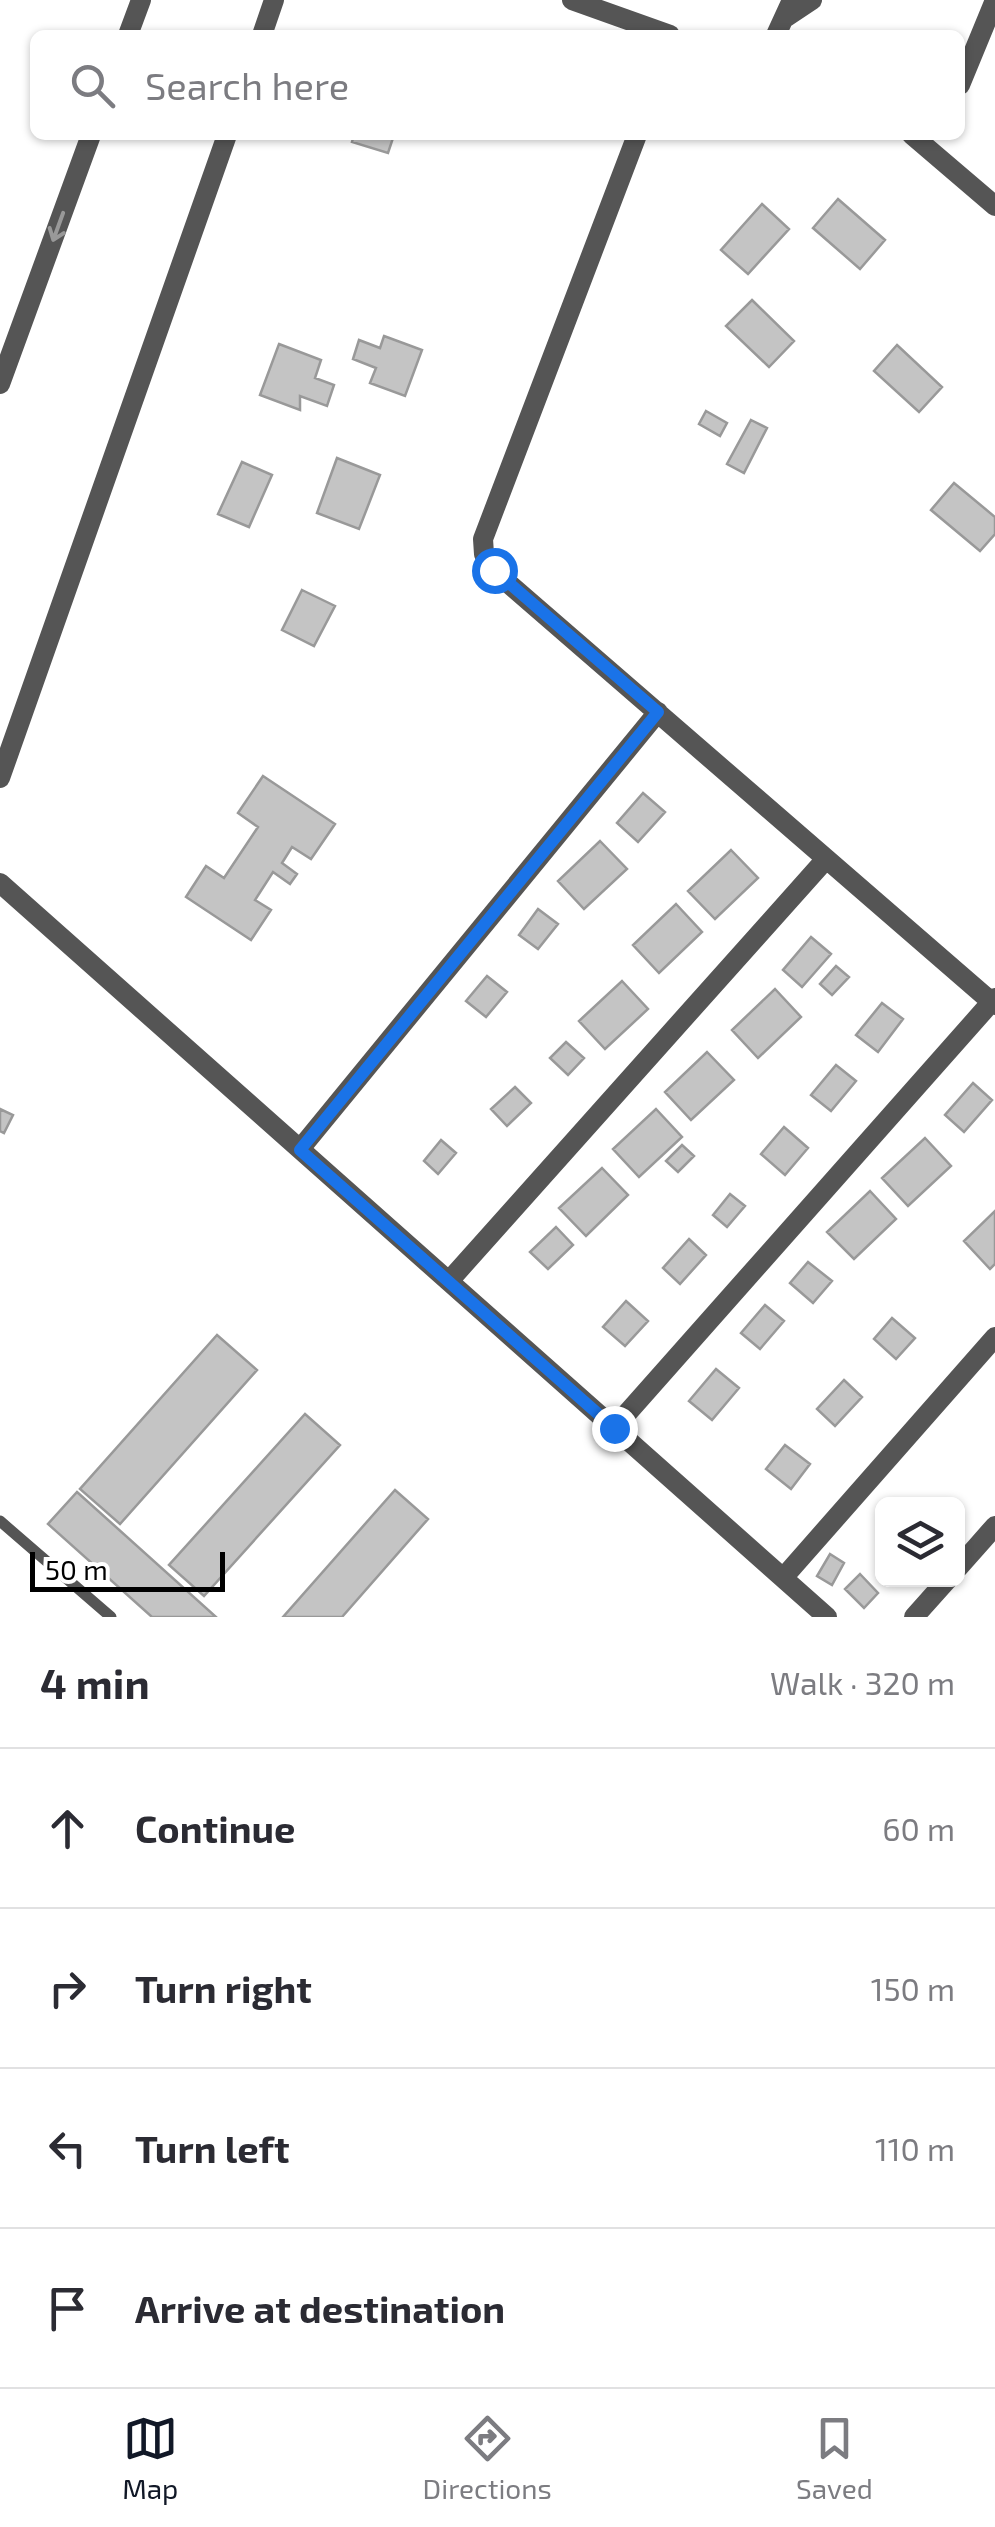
<!DOCTYPE html>
<meta charset="utf-8">
<style>
:root{--surface:#fff;--page:#f7f7f7;--text:#2b2b33;--muted:#7c7c81;--line:#e1e1e2;--accent:#111827}
body{margin:0;font-family:"Exo 2",sans-serif;background:var(--page);color:var(--text)}
.controls{position:absolute;right:30px;bottom:30px;display:grid;overflow:hidden;border-radius:15px;box-shadow:0 2px 8px #0004}
.controls button{width:90px;height:90px;display:grid;place-items:center;padding:0;border:0;border-bottom:2px solid var(--line);background:var(--surface);color:var(--text);font:50px sans-serif}
.scale{position:absolute;left:30px;bottom:25px;width:195px;box-sizing:border-box;padding-left:10px;border:5px solid #000;border-top:0;font-size:28px;line-height:35px;white-space:nowrap;color:#000;-webkit-text-stroke:8px #fff;paint-order:stroke}
.stop{position:absolute;width:30px;height:30px;margin:-22px;border:8px solid #1a73e8;border-radius:50%;background:#fff}
.stop.end{background:#1a73e8;border-color:#fff;box-shadow:0 2px 10px #0008}
.list{margin:0;padding:0;list-style:none}
h2{display:flex;justify-content:space-between;align-items:center;height:130px;margin:0;padding:0 40px;font-size:42px}
h2 small{font-size:32px;font-weight:400;color:var(--muted)}
.list li{display:grid;grid-template-columns:65px 1fr auto;gap:30px;align-items:center;box-sizing:border-box;height:160px;padding:0 40px;border-top:2px solid var(--line)}
.list b{display:block;font-size:38px;white-space:nowrap}
.list em{font-size:32px;font-style:normal;color:var(--muted)}
.icon{flex:none;width:55px;height:55px;fill:none;stroke:currentColor;stroke-width:2;stroke-linecap:round;stroke-linejoin:round}
.map{position:relative;flex:none;width:995px;height:1617px;overflow:hidden}
.search{position:absolute;background:var(--surface);box-shadow:0 2px 8px #0004;left:30px;right:30px;top:30px;height:110px;display:flex;align-items:center;gap:25px;box-sizing:border-box;padding:0 35px;border-radius:15px;color:var(--muted);font-size:38px}
.sheet{height:770px;background:var(--surface)}
nav{display:flex;justify-content:space-around;align-items:center;box-sizing:border-box;height:140px;border-top:2px solid var(--line);background:var(--surface);font-size:28px;color:var(--muted)}
nav a{display:grid;justify-items:center;gap:5px}
nav .on{color:var(--accent)}
.map>svg:first-child{display:block}
.building{fill:#c4c4c4;stroke:#999;stroke-width:2.5}
.lines{fill:none;stroke-linecap:round;stroke-linejoin:round}
.service{stroke:#555;stroke-width:11}
.minor{stroke:#555;stroke-width:20}
.tertiary{stroke:#555;stroke-width:20}
.oneway{stroke:#999}
.route{stroke:#1a73e8;stroke-width:12}
</style>
<div class="map">
<svg width="995" height="1617" viewBox="0 0 995 1617">
<rect width="100%" height="100%" fill="#fff"/>
<path class="building" d="M354,135H394L388,153L352,142Z
M838,199L885,240L860,269L813,228Z
M762,204L789,229L748,274L721,250Z
M752,300L794,341L769,367L726,326Z
M384,336L422,350L405,396L370,383L376,368L353,359L359,340L380,348Z
M279,344L321,360L315,378L334,385L327,406L300,396V410L260,395Z
M897,345L942,387L919,412L874,371Z
M706,411L727,423L720,436L699,424Z
M751,420L767,428L744,473L727,464Z
M337,458L380,475L359,529L317,513Z
M242,462L272,475L249,527L218,514Z
M954,483L995,517V534L980,551L931,510Z
M302,590L335,606L314,646L282,630Z
M263,776L335,824L311,859L292,847L282,863L297,874L290,884L273,872L255,900L271,910L251,940L186,897L206,866L224,878L258,827L238,813Z
M643,793L665,812L638,842L617,823Z
M600,841L627,869L584,909L558,881Z
M731,850L758,878L715,919L688,891Z
M676,904L702,932L659,973L633,945Z
M538,909L558,924L538,949L519,935Z
M811,937L831,954L802,987L783,970Z
M836,966L849,977L832,995L820,984Z
M487,976L507,992L486,1017L466,1001Z
M622,981L648,1009L605,1049L579,1021Z
M775,989L801,1017L758,1058L732,1030Z
M882,1003L903,1019L878,1052L856,1035Z
M566,1042L584,1058L568,1075L550,1058Z
M707,1052L734,1080L691,1120L665,1092Z
M836,1065L856,1081L831,1111L811,1095Z
M973,1083L992,1100L964,1132L945,1115Z
M515,1087L531,1103L507,1126L491,1109Z
M0,1109L13,1115L4,1133L0,1131Z
M656,1109L682,1137L639,1177L613,1149Z
M784,1127L808,1148L785,1175L761,1154Z
M925,1138L951,1166L908,1206L882,1178Z
M441,1140L456,1153L438,1174L424,1161Z
M682,1145L694,1156L678,1172L666,1161Z
M602,1168L628,1195L586,1236L559,1208Z
M870,1191L896,1219L854,1259L827,1232Z
M730,1194L745,1206L727,1227L713,1215Z
M995,1211V1264L990,1269L964,1241Z
M556,1227L573,1245L548,1269L530,1252Z
M689,1239L706,1255L680,1284L663,1268Z
M808,1262L832,1281L813,1303L790,1283Z
M626,1301L648,1321L625,1346L603,1327Z
M765,1305L784,1321L760,1349L741,1333Z
M892,1318L915,1338L896,1359L874,1339Z
M217,1335L257,1370L120,1524L80,1489Z
M716,1369L739,1388L712,1420L689,1401Z
M844,1380L862,1397L835,1426L817,1409Z
M305,1414L340,1445L204,1596L169,1565Z
M785,1445L810,1464L791,1489L766,1469Z
M395,1490L428,1519L342,1617H283Z
M77,1492L216,1617H152L48,1524Z
M830,1554L844,1563L832,1585L817,1576Z
M860,1574L878,1593L864,1608L845,1589Z"/>
<g class="lines">
<path class="service" d="M0,1521L111,1617"/>
<path class="minor" d="M572,0L670,35
M785,18L812,0
M262,35L274,0
M776,35L792,0
M960,85L995,0
M637,135L483,539L484,554L493,570L995,1005
M912,135L995,206
M0,778L227,135
M0,883L827,1617
M300,1149L658,712
M449,1281L826,859
M614,1428L995,998
M958,1568L995,1526
M783,1578L995,1337
M914,1617L947,1580"/>
<path class="tertiary" d="M128,35L141,0
M0,384L91,135"/>
</g>
<defs><path id="oneway-shaft" d="M-6 0H5M1.5-3L5.5 0L1.5 3" fill="none" stroke-width="1.6" stroke-linecap="round" stroke-linejoin="round" transform="scale(2.5)"/></defs>
<use class="oneway" href="#oneway-shaft" transform="translate(58 227) rotate(110)"/>
<g class="lines">
<path class="route" d="M494,570L658,712L300,1150L614,1428"/>
</g>
</svg>
<div class="controls">
<button><svg class="icon" aria-label="layers" viewBox="0 0 24 24"><path d="M12 4l9 5-9 5-9-5zM3 14l9 5 9-5"/></svg></button>
</div>
<div class="scale">50 m</div>
<div class="stop" style="left:494px;top:570px"></div>
<div class="stop end" style="left:614px;top:1428px"></div>
<div class="search"><svg class="icon" aria-label="search" viewBox="0 0 24 24"><circle cx="10" cy="10" r="6"/><path d="M15 15l6 6"/></svg>Search here</div>
</div>
<section class="sheet">
<h2>4 min<small>Walk · 320 m</small></h2>
<ul class="list">
<li><svg class="icon" aria-label="ahead" viewBox="0 0 24 24"><path d="M12 20V5M6 11l6-6 6 6"/></svg><div><b>Continue</b></div><em>60 m</em></li>
<li><svg class="icon" aria-label="right" viewBox="0 0 24 24"><path d="M7 20v-9h11M14 6l5 5-5 5"/></svg><div><b>Turn right</b></div><em>150 m</em></li>
<li><svg class="icon" aria-label="left" viewBox="0 0 24 24"><path d="M17 20v-9H6M10 6l-5 5 5 5"/></svg><div><b>Turn left</b></div><em>110 m</em></li>
<li><svg class="icon" aria-label="arrive" viewBox="0 0 24 24"><path d="M6 21V4h12l-3 4 3 4H6"/></svg><div><b>Arrive at destination</b></div></li>
</ul>
</section>
<nav>
<a class="on"><svg class="icon" aria-label="map" viewBox="0 0 24 24"><path d="M3 6l6-2 6 2 6-2v14l-6 2-6-2-6 2zM9 4v14M15 6v14"/></svg>Map</a>
<a><svg class="icon" aria-label="directions" viewBox="0 0 24 24"><path d="M12 3l9 9-9 9-9-9zM9 14v-3h6M13 9l2 2-2 2"/></svg>Directions</a>
<a><svg class="icon" aria-label="saved" viewBox="0 0 24 24"><path d="M7 4h10v16l-5-4-5 4z"/></svg>Saved</a>
</nav>
